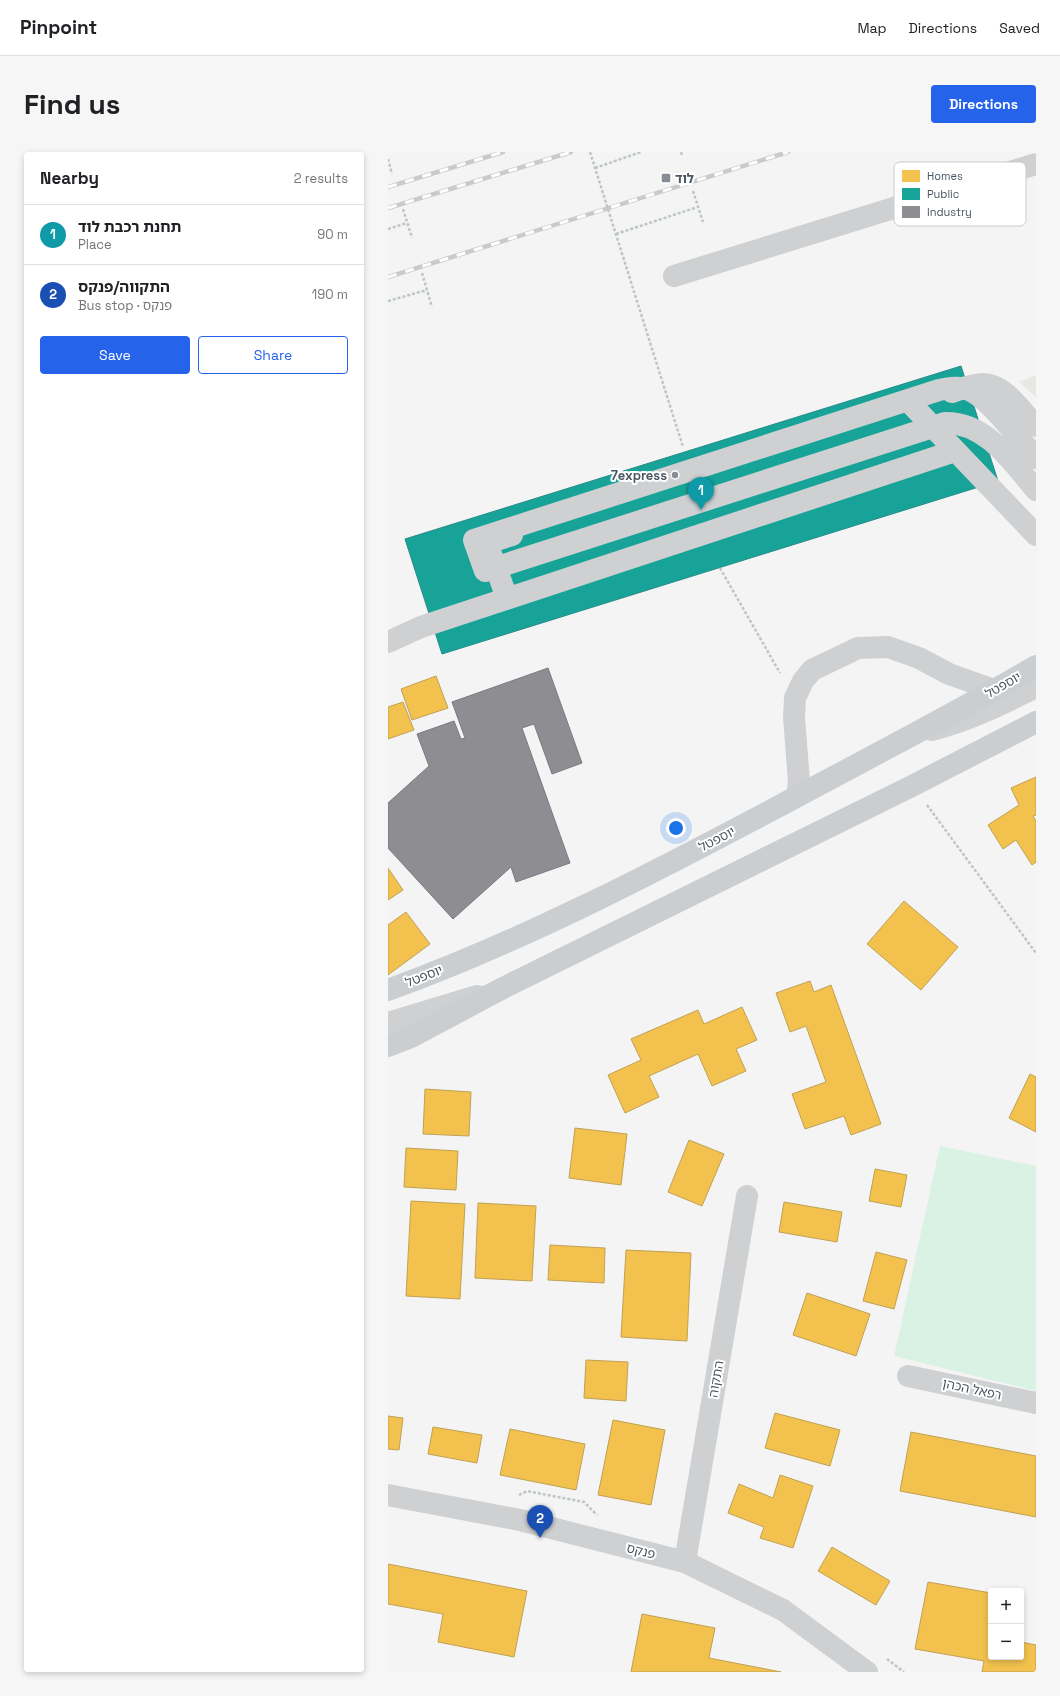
<!DOCTYPE html>
<meta charset="utf-8">
<style>
:root{--surface:#fff;--page:#f6f6f6;--text:#202124;--muted:#757577;--line:#e0e0e0;--accent:#2563eb}
body{margin:0;font-family:"Space Grotesk","Noto Sans Hebrew",sans-serif;background:var(--page);color:var(--text)}
.controls{position:absolute;right:12px;bottom:12px;display:grid;overflow:hidden;border-radius:4px;box-shadow:0 2px 6px #0003}
.controls button{width:36px;height:36px;display:grid;place-items:center;padding:0;border:0;border-bottom:1px solid var(--line);background:var(--surface);color:var(--text);font:20px sans-serif}
.you{position:absolute;left:288px;top:676px;width:14px;height:14px;margin:-10px;border:3px solid #fff;border-radius:50%;background:#1a73e8;box-shadow:0 0 0 6px #1a73e833}
.badge{display:grid;place-items:center;width:26px;height:26px;border-radius:50%;background:var(--accent);color:#fff;font-size:13px;font-weight:700}
.pin{position:absolute;translate:-50% -33px;filter:drop-shadow(0 1px 2px #0008)}
.pin::after{content:'';position:absolute;top:21px;width:14px;height:12px;background:inherit;clip-path:polygon(0 0,100% 0,50% 100%)}
.list{margin:0;padding:0;list-style:none}
h2{display:flex;justify-content:space-between;align-items:center;height:52px;margin:0;padding:0 16px;font-size:17px}
h2 small{font-size:13px;font-weight:400;color:var(--muted)}
.list li{display:grid;grid-template-columns:26px 1fr auto;gap:12px;align-items:center;box-sizing:border-box;height:60px;padding:0 16px;border-top:1px solid var(--line)}
.list b{display:block;font-size:15px;white-space:nowrap}
.list p{margin:0;font-size:13px;white-space:nowrap;color:var(--muted)}
.list em{font-size:13px;font-style:normal;color:var(--muted)}
.actions{display:flex;gap:8px;padding:12px 16px}
.actions a{flex:1;padding:9px 0;border:1px solid var(--accent);border-radius:4px;text-align:center;font-size:14px;color:var(--accent)}
.actions .main{background:var(--accent);color:#fff}
.map{position:relative;flex:none;width:648px;height:1520px;overflow:hidden;border-radius:4px}
header{display:flex;align-items:center;gap:24px;box-sizing:border-box;height:56px;padding:0 20px;background:var(--surface);border-bottom:1px solid var(--line)}
header strong{font-size:19px}
nav{display:flex;gap:22px;margin-inline-start:auto;font-size:14px}
.intro{display:flex;align-items:center;justify-content:space-between;box-sizing:border-box;height:96px;padding:0 24px}
h1{margin:0;font-size:28px}
.button{padding:10px 18px;border-radius:4px;background:var(--accent);color:#fff;font-size:14px;font-weight:700}
main{display:flex;gap:24px;padding:0 24px}
aside{flex:1;background:var(--surface);border-radius:4px;box-shadow:0 2px 6px #0003}
.map>svg:first-child{display:block}
.commercial{fill:#e8e7e3}
.green{fill:#d9f2e3}
.homes{fill:#f2c14e;stroke:#c0a154}
.public{fill:#17a398;stroke:#268c88}
.industry{fill:#8d8d92;stroke:#797c83}
.lines{fill:none;stroke-linecap:round;stroke-linejoin:round}
.path{stroke:#bcc7c4;stroke-width:2.5;stroke-dasharray:3 2;stroke-linecap:butt}
.minor{stroke:#ced0d2;stroke-width:22}
.major{stroke:#caced1;stroke-width:22}
.rail-casing{stroke:#c9cacc;stroke-width:4.5}
.rail{stroke:#fff;stroke-width:3;stroke-dasharray:9;stroke-linecap:butt}
.path-bridge{stroke:#bcc7c4;stroke-width:2.5;stroke-dasharray:3 2;stroke-linecap:butt}
.minor-bridge{stroke:#ced0d2;stroke-width:22}
.poi-dot{fill:#868d94;stroke:#fff;stroke-width:1.5}
.labels{text-anchor:middle;dominant-baseline:central;stroke-width:4;stroke-linejoin:round;paint-order:stroke}
.poi-label{font-size:13px;font-weight:bold;fill:#4a5661;stroke:#fff;text-anchor:start}
.street-label{font-size:13px;fill:#4a5661;stroke:#fff}
.key{fill:#fff;stroke:#c9ccd0;stroke-width:1}
.key-label{font-size:11px;fill:#4a5661}
</style>
<header>
<strong>Pinpoint</strong>
<nav><a>Map</a><a>Directions</a><a>Saved</a></nav>
</header>
<div class="intro"><h1>Find us</h1><a class="button">Directions</a></div>
<main>
<aside>
<h2>Nearby<small>2 results</small></h2>
<ul class="list">
<li><span class="badge" style="background:#0f9aa8">1</span><div><b>תחנת רכבת לוד</b><p>Place</p></div><em>90 m</em></li>
<li><span class="badge" style="background:#1a4fb4">2</span><div><b>התקווה/פנקס</b><p>Bus stop · פנקס</p></div><em>190 m</em></li>
</ul>
<div class="actions"><a class="main">Save</a><a>Share</a></div>
</aside>
<div class="map">
<svg width="648" height="1520" viewBox="0 0 648 1520">
<rect width="100%" height="100%" fill="#f4f4f4"/>
<path class="commercial" d="M648,223V245L631,230Z"/>
<path class="green" d="M552,994L648,1014V1239L506,1204Z"/>
<path class="homes" d="M48,524L60,556L24,568L13,537Z
M15,550L26,578L0,587V555Z
M648,625V663L645,664L648,669V710L644,713L628,688L615,697L600,673L631,653L623,636Z
M0,716L15,738L0,748Z
M516,749L570,795L533,838L479,792Z
M18,760L42,792L0,823V773Z
M422,829L426,840L443,833L493,972L463,983L456,964L417,977L404,942L438,930L418,874L402,880L388,841Z
M354,855L369,888L348,897L358,919L324,934L310,902L261,924L271,945L237,961L220,923L253,908L243,887L310,858L316,872Z
M642,922L648,925V980L621,966Z
M37,937L83,940L81,984L35,982Z
M187,976L239,982L233,1033L181,1026Z
M301,988L336,1002L314,1054L280,1040Z
M18,996L70,999L68,1038L16,1035Z
M487,1017L519,1023L513,1055L481,1049Z
M23,1049L77,1052L72,1147L18,1144Z
M396,1050L454,1060L449,1090L391,1080Z
M90,1051L148,1054L144,1129L87,1126Z
M162,1093L217,1096L216,1131L160,1128Z
M238,1098L303,1101L299,1189L233,1185Z
M488,1100L519,1108L506,1157L475,1149Z
M419,1141L482,1162L468,1204L405,1183Z
M198,1208L240,1210L238,1249L196,1246Z
M387,1261L452,1278L442,1314L377,1296Z
M0,1264L15,1266L11,1298L0,1297Z
M225,1268L277,1278L263,1353L210,1343Z
M45,1275L94,1283L89,1311L40,1302Z
M122,1277L197,1292L188,1338L112,1323Z
M523,1280L648,1304V1365L512,1339Z
M392,1323L425,1334L405,1396L372,1386L376,1375L340,1361L351,1332L385,1346Z
M444,1395L502,1429L488,1453L430,1419Z
M0,1412L139,1439L126,1505L50,1490L55,1462L0,1452Z
M540,1430L603,1441V1505H633V1490L648,1493V1520H594L596,1509L527,1497Z
M254,1462L327,1476L321,1506L393,1520H243Z"/>
<path class="public" d="M573,214L610,329L54,502L17,387Z"/>
<path class="industry" d="M160,516L194,611L164,622L146,572L134,576L182,711L128,730L123,715L65,767L0,696V651L41,614L29,582L66,569L73,587L77,586L64,550Z"/>
<g class="lines">
<path class="path" d="M293,0L294,3
M0,7L4,22
M207,16L253,0
M305,39L315,70
M15,57L24,86
M0,77L19,71
M228,82L310,55
M34,121L44,155
M0,149L39,138
M332,416L392,521
M539,653L648,801
M131,1343L139,1339L196,1350L209,1363
M499,1507L516,1520"/>
<path class="minor" d="M286,124L648,12
M564,240C573,237 584,232 594,232C616,231 634,260 648,274
M523,252L648,383
M119,446L99,391L124,383
M0,490L33,475L567,299
M544,578C580,569 614,552 648,535
M409,644L411,630L406,565L407,546L415,529L424,518L470,496L500,495L531,506L561,522L606,538
M0,871L89,844
M520,1224L648,1251
M0,1343L132,1368L297,1410L395,1458L479,1520
M297,1410L359,1044"/>
<path class="major" d="M0,838C137,788 267,720 395,652C480,606 565,563 648,514
M0,894L23,885L115,836L524,634L648,570"/>
<defs>
<path id="rail" d="M0,35L115,0
M0,56L183,0
M0,125L400,0"/>
</defs>
<use href="#rail" class="rail-casing"/>
<use href="#rail" class="rail"/>
<path class="path-bridge" d="M202,0L295,295"/>
<path class="minor-bridge" d="M648,306C634,290 599,244 581,238C572,234 561,236 551,238L86,388L97,419L557,271C598,270 624,310 648,338"/>
</g>
<g class="poi-dot">
<rect x="273" y="21" width="10" height="10" rx="2"/>
<circle cx="287" cy="323" r="4"/>
</g>
<g class="labels">
<g class="poi-label">
<text x="287" y="26">לוד</text>
<text x="279" y="323" text-anchor="end">7express</text>
</g>
<g class="street-label">
<text transform="translate(615 533) rotate(-30)">יוספטל</text>
<text transform="translate(329 687) rotate(-27)">יוספטל</text>
<text transform="translate(36 824) rotate(-21)">יוספטל</text>
<text transform="translate(328 1227) rotate(-80)">התקוה</text>
<text transform="translate(584 1237) rotate(12)">רפאל הכהן</text>
<text transform="translate(253 1399) rotate(14)">פנקס</text>
</g>
</g>
<rect x="506" y="10" width="132" height="64" rx="6" class="key"/>
<rect x="514" y="18" width="18" height="12" fill="#f2c14e"/>
<rect x="514" y="36" width="18" height="12" fill="#17a398"/>
<rect x="514" y="54" width="18" height="12" fill="#8d8d92"/>
<g class="key-label">
<text x="539" y="28">Homes</text>
<text x="539" y="46">Public</text>
<text x="539" y="64">Industry</text>
</g>
</svg>
<div class="controls">
<button>+</button>
<button>−</button>
</div>
<div class="you"></div>
<div class="pin badge" style="left:313px;top:358px;background:#0f9aa8">1</div>
<div class="pin badge" style="left:152px;top:1386px;background:#1a4fb4">2</div>
</div>
</main>
